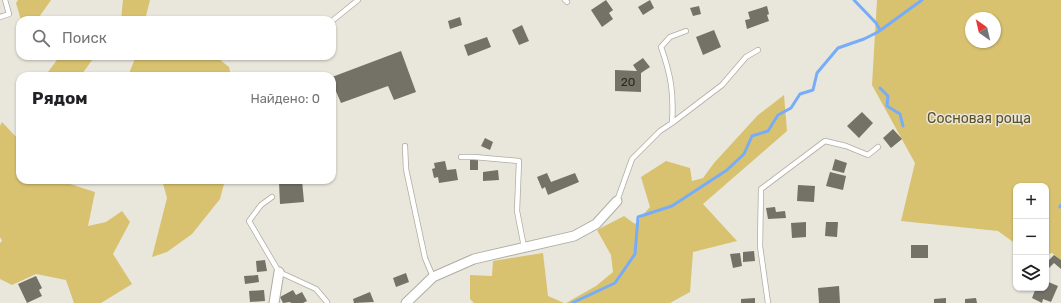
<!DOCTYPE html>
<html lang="ru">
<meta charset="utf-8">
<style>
:root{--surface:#fff;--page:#f2f2f2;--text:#202124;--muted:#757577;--line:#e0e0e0}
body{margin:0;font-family:Rubik,sans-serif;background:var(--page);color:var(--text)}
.controls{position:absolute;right:12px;bottom:12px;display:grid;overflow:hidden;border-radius:8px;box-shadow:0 1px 3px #0004}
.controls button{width:36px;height:36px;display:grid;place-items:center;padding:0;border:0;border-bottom:1px solid var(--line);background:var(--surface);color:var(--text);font:20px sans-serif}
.compass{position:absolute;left:965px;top:12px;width:36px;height:36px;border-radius:50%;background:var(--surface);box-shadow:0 1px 3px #0004;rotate:326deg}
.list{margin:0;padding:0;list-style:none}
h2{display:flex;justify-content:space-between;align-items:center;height:52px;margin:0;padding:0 16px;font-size:17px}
h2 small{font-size:13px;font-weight:400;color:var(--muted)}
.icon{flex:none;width:22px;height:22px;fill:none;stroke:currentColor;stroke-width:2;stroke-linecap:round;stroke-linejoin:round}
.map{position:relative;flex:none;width:1061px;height:303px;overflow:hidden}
.search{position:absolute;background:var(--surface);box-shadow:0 1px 3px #0004;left:16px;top:16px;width:320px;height:44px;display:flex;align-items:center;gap:10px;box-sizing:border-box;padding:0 14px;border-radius:12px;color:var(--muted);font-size:15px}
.panel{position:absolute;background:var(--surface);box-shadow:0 1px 3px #0004;left:16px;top:72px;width:320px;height:112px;border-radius:12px}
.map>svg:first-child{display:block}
.green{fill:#d8c270;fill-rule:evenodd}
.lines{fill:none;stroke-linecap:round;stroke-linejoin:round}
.stream{stroke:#77acf8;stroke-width:3}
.building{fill:#747167}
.lane-casing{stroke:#afada2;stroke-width:6}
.street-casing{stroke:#afada2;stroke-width:11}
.lane{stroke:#fff;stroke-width:4.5}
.street{stroke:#fff;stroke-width:9}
.labels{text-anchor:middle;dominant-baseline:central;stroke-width:3;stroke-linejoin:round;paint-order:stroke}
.number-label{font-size:12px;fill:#2a2823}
.park-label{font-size:14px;fill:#5b5026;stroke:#e9e6db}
</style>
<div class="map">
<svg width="1061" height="303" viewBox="0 0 1061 303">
<rect width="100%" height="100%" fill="#e9e6db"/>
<path class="green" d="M18,0H51L37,20H21L16,3Z
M123,0H150L145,20H121Z
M877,0H1061V260L1052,253L1046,255V186H1016V244L998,231L901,221L915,163L872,85ZM971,18H995V42H971Z
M60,56H95L82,74V76H45Z
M136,56H215L229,67L231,76H128Z
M784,95L787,131L703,204L737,241L693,252L690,292L670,303H566L596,286L613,272L611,255L597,230L624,216L635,224L650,207L641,177L666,161L690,168L692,181L703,178L714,163L758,115Z
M2,122L20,141V180H68L70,184L95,192L88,226L106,222L122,211L130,222L113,254L132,284L101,303H74L66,280L36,274L12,285L0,279V243L2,241L0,237V126Z
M162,180H225L220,199L192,234L167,252L152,257L167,198Z
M543,253L548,296L564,303H474L470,299V275L492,276L493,261Z"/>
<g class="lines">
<path class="stream" d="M854,0L876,23L880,30
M880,88L888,96L887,106L900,114L903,126
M1060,207L1061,205
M572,303L615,283L635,254L638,217L672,206L727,170L744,154L752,136L768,131L778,115L791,108L800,94L813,90L817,73L838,48L864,39L878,32L922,0"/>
</g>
<path class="building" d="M606,0L613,10L609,13L613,19L602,27L591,10Z
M650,0L654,8L643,15L638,7Z
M699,6L701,14L693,16L690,8Z
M767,6L769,14L767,15L769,21L747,29L745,20L750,19L748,12Z
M460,17L462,25L450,29L448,21Z
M522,25L529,41L519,45L512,30Z
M714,30L721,47L703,55L696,37Z
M487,37L491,47L468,56L464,45Z
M401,51L416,92L394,100L388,86L341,103L335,89L332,91V77Z
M643,58L650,67L641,73V92L615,91V70L637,71L633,65Z
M862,112L873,123L859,138L847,126Z
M893,129L902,139L891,148L883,138Z
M485,138L493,142L490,150L481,146Z
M470,159H478V170H470Z
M835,159L847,163L844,173L832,170Z
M445,161L447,170L456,169L458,180L439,183L438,177L434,178L432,169L435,168L434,163Z
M498,170L499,180L483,181V172Z
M830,172L846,176L843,190L826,186Z
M547,173L551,182L575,173L579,182L548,195L545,187L542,189L537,177Z
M302,180L304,202L280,204L279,182Z
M798,185L815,186L814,202L797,201Z
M775,207L776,212L785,211L786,218L768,219L766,208Z
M806,222V237L792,238L791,223Z
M826,222H838L837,237L825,236Z
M911,245H928V258H911Z
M754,251L755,261L743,262V252Z
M740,253L742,266L733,268L730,254Z
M1054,255L1061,260V269L1054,263L1049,268L1046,265V263Z
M265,260L267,271L257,272L256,261Z
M406,273L409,282L396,287L393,278Z
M258,275L259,282L245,284L244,276Z
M36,276L42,288L39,290L42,296L27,303L18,284Z
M1046,281L1058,286L1051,302L1043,299L1042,303L1032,298L1036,288H1046Z
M839,286L840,303H819L818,288Z
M264,290L265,301L250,302L249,291Z
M293,290L296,295L302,292L307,301L303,303H291L290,302L283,303L280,297Z
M370,292L374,302L354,303L353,299Z
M755,298V303H741V299Z
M946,298V303H934V299Z
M976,298L977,303H965V299Z"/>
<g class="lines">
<defs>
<path id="lane" d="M565,0L567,2
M0,17L9,14L5,0
M332,21L358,0
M672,123L722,85L746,57L758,50
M405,146L406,169L425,258L433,277
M461,157H474L519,161L517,211L524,247
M272,197L261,205L249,221L279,272L316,289L327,302
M617,201L632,159L660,131L672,123C674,94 671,75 661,47L670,37L686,31
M768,303L760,246L761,189L825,141L846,146L868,155L878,147"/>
<path id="street" d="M274,303L279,272
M406,303L433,277L474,259L574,236L596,224L617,201"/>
</defs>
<use href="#lane" class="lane-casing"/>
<use href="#street" class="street-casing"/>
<use href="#lane" class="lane"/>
<use href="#street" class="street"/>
</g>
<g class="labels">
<g class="number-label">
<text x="628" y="82">20</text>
</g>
<g class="park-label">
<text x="979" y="118">Сосновая роща</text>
</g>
</g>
</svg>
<div class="controls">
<button>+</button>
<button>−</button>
<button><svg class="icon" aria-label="layers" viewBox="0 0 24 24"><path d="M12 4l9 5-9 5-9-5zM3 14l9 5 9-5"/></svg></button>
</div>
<svg class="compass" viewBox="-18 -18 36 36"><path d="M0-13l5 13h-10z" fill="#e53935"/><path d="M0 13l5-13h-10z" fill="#757577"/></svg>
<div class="search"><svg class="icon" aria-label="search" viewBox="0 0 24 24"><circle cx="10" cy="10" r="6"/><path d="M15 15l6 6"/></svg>Поиск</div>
<section class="panel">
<h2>Рядом<small>Найдено: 0</small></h2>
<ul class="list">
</ul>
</section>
</div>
